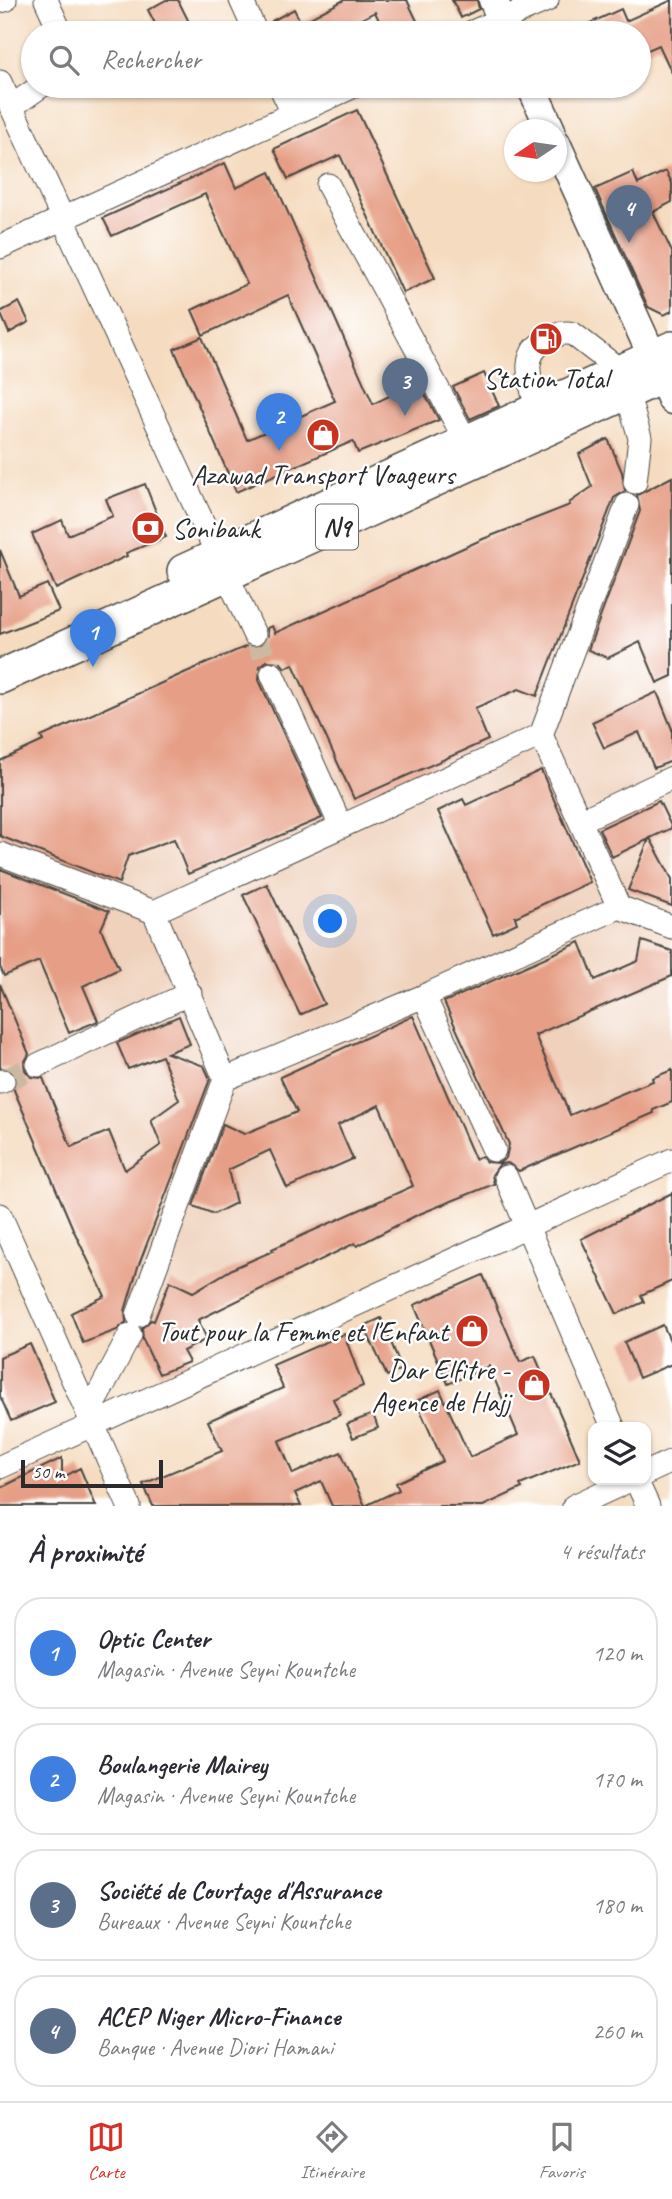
<!DOCTYPE html>
<html lang="fr">
<meta charset="utf-8">
<style>
:root{--surface:#fff;--page:#f2f2f3;--text:#2b2b33;--muted:#7c7c81;--line:#e1e1e2;--accent:#d93025}
body{margin:0;font-family:Caveat,sans-serif;background:var(--page);color:var(--text)}
.controls{position:absolute;right:21px;bottom:21px;display:grid;overflow:hidden;border-radius:14px;box-shadow:0 2px 5px #0004}
.controls button{width:63px;height:63px;display:grid;place-items:center;padding:0;border:0;border-bottom:2px solid var(--line);background:var(--surface);color:var(--text);font:35px sans-serif}
.compass{position:absolute;left:504px;top:119px;width:63px;height:63px;border-radius:50%;background:var(--surface);box-shadow:0 2px 5px #0004;rotate:257deg}
.scale{position:absolute;left:21px;bottom:18px;width:142px;box-sizing:border-box;padding-left:7px;border:4px solid #2b2b2b;border-top:0;font-size:19px;line-height:24px;white-space:nowrap;color:#2b2b2b;-webkit-text-stroke:5px #fff;paint-order:stroke}
.you{position:absolute;left:331px;top:922px;width:24px;height:24px;margin:-18px;border:5px solid #fff;border-radius:50%;background:#1a73e8;box-shadow:0 0 0 10px #1a73e833}
.badge{display:grid;place-items:center;width:46px;height:46px;border-radius:50%;background:var(--accent);color:#fff;font-size:23px;font-weight:700}
.pin{position:absolute;translate:-50% -58px;filter:drop-shadow(0 2px 4px #0008)}
.pin::after{content:'';position:absolute;top:37px;width:24px;height:21px;background:inherit;clip-path:polygon(0 0,100% 0,50% 100%)}
.list{margin:0;padding:0;list-style:none}
h2{display:flex;justify-content:space-between;align-items:center;height:91px;margin:0;padding:0 28px;font-size:30px}
h2 small{font-size:23px;font-weight:400;color:var(--muted)}
.list li{display:grid;grid-template-columns:46px 1fr auto;gap:21px;align-items:center;box-sizing:border-box;height:112px;margin:0 14px 14px;padding:0 14px;border:2px solid var(--line);border-radius:28px}
.list b{display:block;font-size:26px;white-space:nowrap}
.list p{margin:0;font-size:23px;white-space:nowrap;color:var(--muted)}
.list em{font-size:23px;font-style:normal;color:var(--muted)}
.icon{flex:none;width:38px;height:38px;fill:none;stroke:currentColor;stroke-width:2;stroke-linecap:round;stroke-linejoin:round}
.map{position:relative;flex:none;width:672px;height:1506px;overflow:hidden}
.search{position:absolute;background:var(--surface);box-shadow:0 2px 5px #0004;left:21px;right:21px;top:21px;height:77px;display:flex;align-items:center;gap:18px;box-sizing:border-box;padding:0 24px;border-radius:38px;color:var(--muted);font-size:26px}
.sheet{height:595px;background:var(--surface)}
nav{display:flex;justify-content:space-around;align-items:center;box-sizing:border-box;height:98px;border-top:2px solid var(--line);background:var(--surface);font-size:19px;color:var(--muted)}
nav a{display:grid;justify-items:center;gap:4px}
nav .on{color:var(--accent)}
.map>svg:first-child{display:block}
.built{fill:#efd1bc}
.building{fill:#e69f86}
.lines{fill:none;stroke-linecap:round;stroke-linejoin:round}
.minor-tunnel{stroke:#cdb9a2;stroke-width:23;stroke-dasharray:23 11;stroke-linecap:butt}
.minor-casing{stroke:#494641;stroke-width:25}
.major-casing{stroke:#494641;stroke-width:31}
.highway-casing{stroke:#494641;stroke-width:36}
.minor{stroke:#fff;stroke-width:23}
.major{stroke:#fff;stroke-width:28}
.highway{stroke:#fff;stroke-width:33}
.labels{text-anchor:middle;dominant-baseline:central;stroke-width:5;stroke-linejoin:round;paint-order:stroke}
.shield{fill:#fff;stroke:#6b6b6b;stroke-width:2}
.shield-label{font-size:26px;font-weight:bold;fill:#2b2b2b}
.poi-label{font-size:28px;fill:#2b2b2b;stroke:#fff}
</style>
<div class="map">
<svg width="672" height="1506" viewBox="0 0 672 1506">
<rect width="100%" height="100%" fill="#fff"/>
<filter id="ink" filterUnits="userSpaceOnUse"><feTurbulence type="fractalNoise" baseFrequency=".0143" numOctaves="2"/><feDisplacementMap in="SourceGraphic" scale="14" xChannelSelector="R" yChannelSelector="G"/><feConvolveMatrix kernelMatrix="1 2 1 2 8 2 1 2 1" color-interpolation-filters="sRGB"/></filter>
<filter id="wash" filterUnits="userSpaceOnUse"><feTurbulence type="fractalNoise" baseFrequency=".00686" numOctaves="4" result="noise"/><feDisplacementMap in="SourceGraphic" scale="28" xChannelSelector="R" yChannelSelector="G"/><feGaussianBlur stdDeviation="1.57" result="paint"/><feColorMatrix in="noise" values="0 0 0 0 0 0 0 0 0 0 0 0 0 0 0 0 0 1.4 0 .05"/><feComposite in="paint" operator="in"/></filter>
<g filter="url(#wash)">
<rect width="100%" height="100%" fill="#f5dcc0"/>
<path class="built" d="M624,477L649,488L672,534V1106L144,1341L117,1330L0,1075V756L272,626Z"/>
<g id="blocks">
<path class="building" d="M166,0H178L189,22L168,33H160L148,10Z
M344,0H407L418,23L396,33H385L375,12L334,33H279L272,21L294,9L301,23Z
M452,0H477L479,9L461,18Z
M672,0V73L659,45L639,54V33H568L621,9L626,21Z
M357,110L435,278L403,293L340,155L288,179L274,149Z
M225,163L236,188L270,172L373,404L418,382L439,420L358,453L353,441L236,492L174,349L202,337L247,440L335,401L288,295L203,335L192,310L247,284L205,194L112,236L103,218Z
M666,171L672,183V202L653,212L672,252V311L664,315L648,307L595,189L633,172L638,184Z
M19,302L29,322L9,333L0,312Z
M484,373L499,406L470,419L453,387Z
M608,439L622,472L625,491L614,498L537,696L519,689L475,708L488,740L354,799L293,664L285,668L280,662L267,661L260,666L259,680L322,818L188,874L174,839L128,856L119,883L0,836V761L43,741L41,737L184,673L247,646H260L268,636L267,628L272,626L275,633L483,539L570,505L569,503L592,487L579,454Z
M672,477V676L657,683L640,642L608,658L588,650L640,511L637,495Z
M145,484L166,537L126,553L127,556L56,589L32,534L62,520L68,535L113,516L106,499Z
M0,550L19,596L47,584L59,611L0,634Z
M657,692L672,729V761L654,768L639,732L604,748L592,722Z
M541,770L590,882L515,917L517,923L493,934L438,811L463,799L466,805Z
M659,801L672,828L650,838L672,879V906L628,890L649,839L612,857L599,829Z
M0,869L109,911L101,929L119,969L83,986L98,1021L69,1033L39,961L4,976L0,967Z
M267,884L324,1004L300,1015L243,895Z
M642,941L672,951V976L535,1035L570,1115L653,1081L652,1078L672,1070V1102L653,1110L654,1113L519,1171L508,1163L500,1164L492,1175L494,1184L417,1215L357,1246L355,1243L198,1320L207,1339L183,1351L189,1362L159,1374L143,1340L142,1328L151,1320L154,1321L170,1281L193,1292L234,1268L273,1251L272,1249L413,1186L379,1105L338,1125L353,1159L287,1188L270,1150L228,1170L236,1203L214,1214L193,1206L223,1124L244,1134L297,1112L280,1077L413,1016L475,1159L482,1156L486,1162L499,1163L506,1158L509,1144L444,1002L580,942L595,980L638,961Z
M0,984L29,1054L24,1063L25,1070L31,1077L43,1078L71,1147L109,1131L125,1170L161,1145L151,1120L179,1100L162,1056L128,1069L117,1043L179,1016L190,1044L167,1053L204,1066L210,1079L138,1267L125,1311L126,1322L117,1330L83,1343L71,1313L105,1296L73,1229L14,1090L16,1076L12,1070L0,1068Z
M672,1193V1281L641,1295L644,1302L617,1314L581,1239Z
M483,1275L520,1362L535,1356L580,1460L520,1485L522,1488L483,1506H332L321,1481L295,1493L301,1506H153L143,1484L222,1451L208,1421L283,1388L273,1365L344,1334L363,1386L333,1399L340,1415L279,1441L293,1474L341,1452L365,1506L399,1490L396,1483L443,1461L416,1401L440,1390L470,1457L518,1435L489,1366L448,1384L414,1305Z
M381,1318L402,1369L387,1376L364,1326Z
M663,1325L672,1345V1364L639,1378L624,1342Z
M30,1344L55,1402L11,1421L0,1396V1357Z
M373,1414L378,1428L353,1438L347,1424Z
M62,1458V1478L80,1468L96,1506H0V1488Z"/>
</g>
</g>
<g filter="url(#ink)">
<use href="#blocks" fill-opacity="0" stroke="#494641" stroke-width="2"/>
<g class="lines">
<path class="minor-tunnel" d="M254,634L272,674
M3,1081L38,1065"/>
<defs>
<path id="minor" d="M46,0L61,33
M241,0L256,33
M0,1L5,0
M470,33L547,0
M0,82L254,634
M280,86L293,113
M11,107L41,86
M328,185L466,441
M0,247L354,86
M537,409C531,382 518,354 547,340C557,335 562,331 573,334L621,371L640,438L635,482
M272,674L340,824
M541,735L627,505
M580,821L672,778
M0,854L154,912
M619,907L672,927
M424,996L494,1150
M38,1065L190,993
M0,1082L3,1081
M506,1177L613,1427
M0,1215L129,1506
M138,1315L225,1079L154,912L541,735L619,907L424,996L225,1079
M88,1414L130,1335
M0,1467L672,1160
M646,1473L672,1461
M636,1480L648,1506
M574,1506L630,1480"/>
<path id="major" d="M493,0L508,33
M531,86L551,130
M556,143L672,400"/>
<path id="highway" d="M184,571L672,348
M0,677L672,372"/>
</defs>
<use href="#minor" class="minor-casing"/>
<use href="#major" class="major-casing"/>
<use href="#highway" class="highway-casing"/>
<use href="#minor" class="minor"/>
<use href="#major" class="major"/>
<use href="#highway" class="highway"/>
</g>
</g>
<defs>
<symbol id="fuel-disc" viewBox="-11 -11 22 22"><circle r="9.5" fill="#c8321e" stroke="#fff"/><path d="M-5.5-6h7V0h2V4h1.3V-2.5L3-4.5l.8-.8L6-3V5H2.5V1h-1V6h-7ZM-4.2-4.7v3.2H.2V-4.7Z" fill="#fff"/></symbol>
<symbol id="shop-disc" viewBox="-11 -11 22 22"><circle r="9.5" fill="#c8321e" stroke="#fff"/><path d="M-5-2.5h2.3a2.7 3.5 0 0 1 5.4 0H5L5.5 6h-11ZM-1.5-2.5h3a1.5 2.3 0 0 0-3 0Z" fill="#fff"/></symbol>
<symbol id="bank-disc" viewBox="-11 -11 22 22"><circle r="9.5" fill="#c8321e" stroke="#fff"/><path d="M-6-4H6V4H-6ZM0-2.3a2.3 2.3 0 1 0 0 4.6a2.3 2.3 0 1 0 0-4.6Z" fill="#fff"/></symbol>
</defs>
<g fill-rule="evenodd">
<use href="#fuel-disc" x="527" y="320" width="38" height="38"/>
<use href="#shop-disc" x="304" y="416" width="38" height="38"/>
<use href="#bank-disc" x="129" y="509" width="38" height="38"/>
<use href="#shop-disc" x="453" y="1312" width="38" height="38"/>
<use href="#shop-disc" x="515" y="1366" width="38" height="38"/>
</g>
<g class="labels">
<rect class="shield" x="316" y="504.5" width="42" height="45" rx="5"/>
<g class="shield-label">
<text x="337" y="527">N9</text>
</g>
<g class="poi-label">
<text x="546" y="378">Station Total</text>
<text x="323" y="474">Azawad Transport Voageurs</text>
<text x="172" y="528" text-anchor="start">Sonibank</text>
<text x="448" y="1331" text-anchor="end">Tout pour la Femme et l'Enfant</text>
<text x="510" y="1369" text-anchor="end">Dar Elfitre -<tspan x="510" dy="32">Agence de Hajj</tspan></text>
</g>
</g>
</svg>
<div class="controls">
<button><svg class="icon" aria-label="layers" viewBox="0 0 24 24"><path d="M12 4l9 5-9 5-9-5zM3 14l9 5 9-5"/></svg></button>
</div>
<svg class="compass" viewBox="-18 -18 36 36"><path d="M0-13l5 13h-10z" fill="#e53935"/><path d="M0 13l5-13h-10z" fill="#7c7c81"/></svg>
<div class="scale">50 m</div>
<div class="you"></div>
<div class="pin badge" style="left:93px;top:667px;background:#3f7fe0">1</div>
<div class="pin badge" style="left:279px;top:451px;background:#3f7fe0">2</div>
<div class="pin badge" style="left:405px;top:416px;background:#5c6f8a">3</div>
<div class="pin badge" style="left:629px;top:243px;background:#5c6f8a">4</div>
<div class="search"><svg class="icon" aria-label="search" viewBox="0 0 24 24"><circle cx="10" cy="10" r="6"/><path d="M15 15l6 6"/></svg>Rechercher</div>
</div>
<section class="sheet">
<h2>À proximité<small>4 résultats</small></h2>
<ul class="list">
<li><span class="badge" style="background:#3f7fe0">1</span><div><b>Optic Center</b><p>Magasin · Avenue Seyni Kountche</p></div><em>120 m</em></li>
<li><span class="badge" style="background:#3f7fe0">2</span><div><b>Boulangerie Mairey</b><p>Magasin · Avenue Seyni Kountche</p></div><em>170 m</em></li>
<li><span class="badge" style="background:#5c6f8a">3</span><div><b>Société de Courtage d'Assurance</b><p>Bureaux · Avenue Seyni Kountche</p></div><em>180 m</em></li>
<li><span class="badge" style="background:#5c6f8a">4</span><div><b>ACEP Niger Micro-Finance</b><p>Banque · Avenue Diori Hamani</p></div><em>260 m</em></li>
</ul>
</section>
<nav>
<a class="on"><svg class="icon" aria-label="map" viewBox="0 0 24 24"><path d="M3 6l6-2 6 2 6-2v14l-6 2-6-2-6 2zM9 4v14M15 6v14"/></svg>Carte</a>
<a><svg class="icon" aria-label="directions" viewBox="0 0 24 24"><path d="M12 3l9 9-9 9-9-9zM9 14v-3h6M13 9l2 2-2 2"/></svg>Itinéraire</a>
<a><svg class="icon" aria-label="saved" viewBox="0 0 24 24"><path d="M7 4h10v16l-5-4-5 4z"/></svg>Favoris</a>
</nav>
